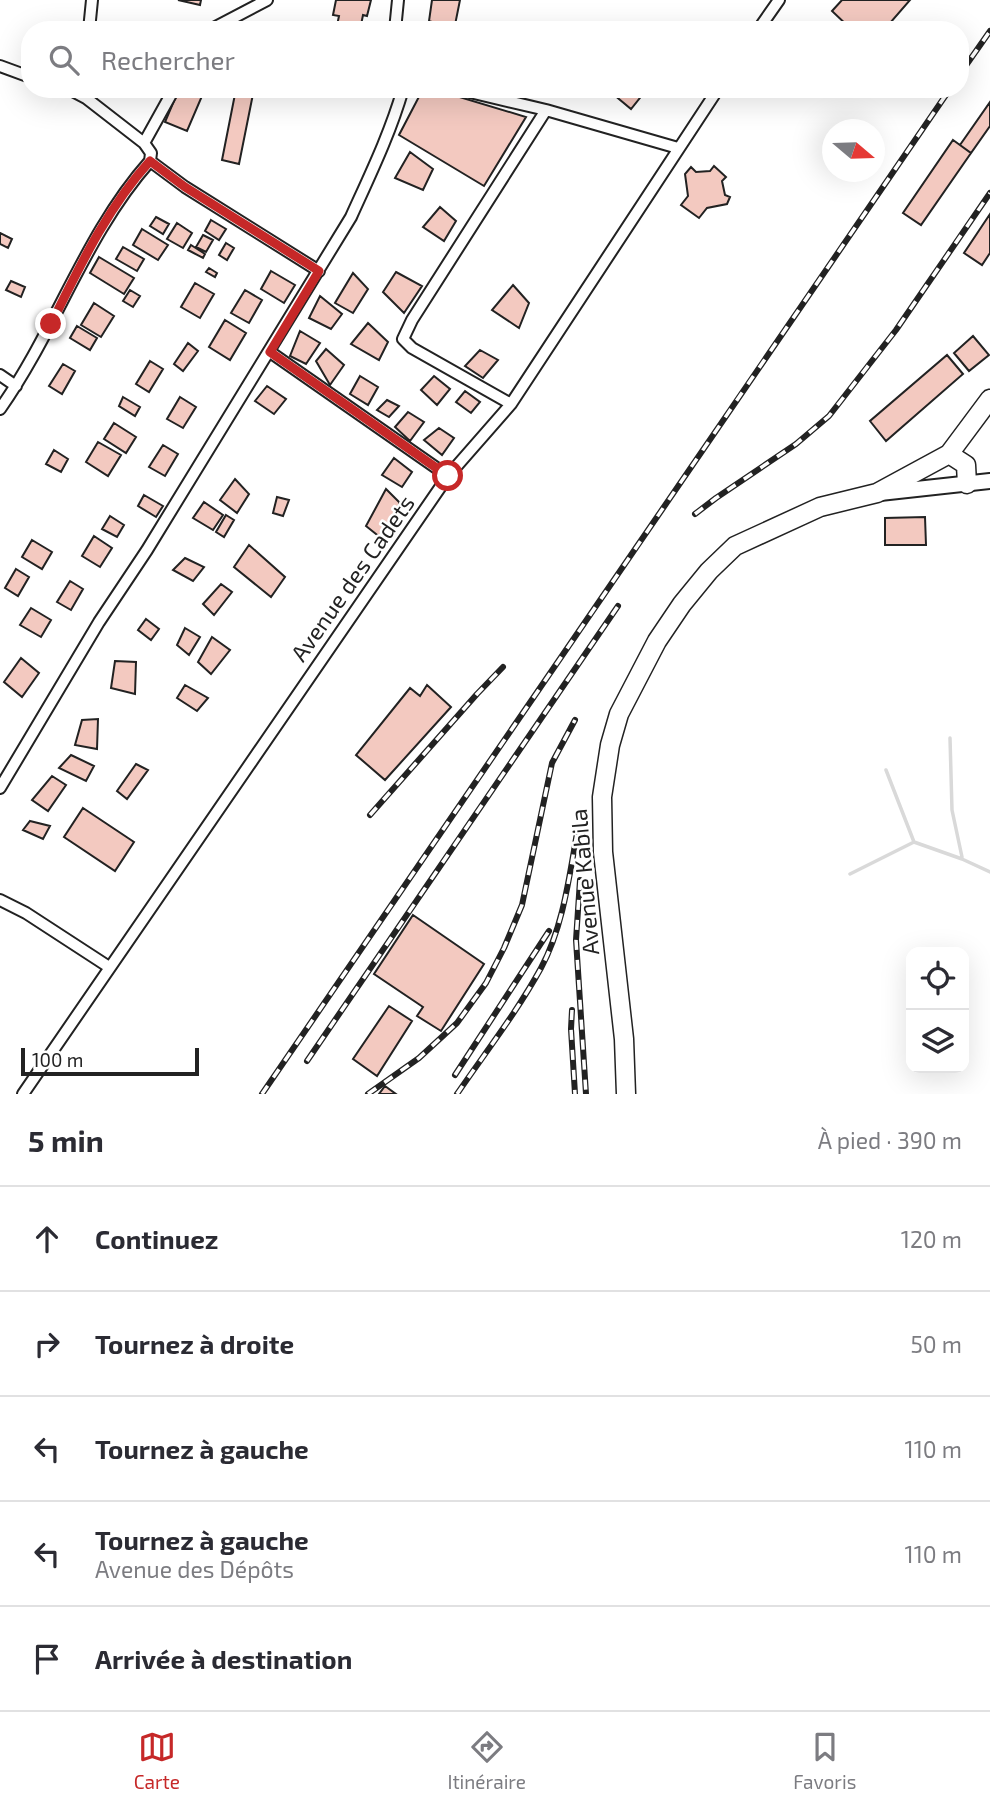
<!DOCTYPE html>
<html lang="fr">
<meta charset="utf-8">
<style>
:root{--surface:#fff;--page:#f2f2f3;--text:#2b2b33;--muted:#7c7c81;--line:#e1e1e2;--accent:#c62828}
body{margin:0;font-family:"Exo 2",sans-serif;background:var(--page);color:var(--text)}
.controls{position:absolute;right:21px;bottom:21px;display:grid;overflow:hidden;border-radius:14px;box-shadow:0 7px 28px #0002}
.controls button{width:63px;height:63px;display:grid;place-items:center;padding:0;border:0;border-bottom:2px solid var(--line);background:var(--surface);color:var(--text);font:35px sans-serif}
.compass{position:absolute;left:822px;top:119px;width:63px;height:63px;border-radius:50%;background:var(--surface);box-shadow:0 7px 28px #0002;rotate:109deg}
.scale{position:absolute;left:21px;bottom:18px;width:178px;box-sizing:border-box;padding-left:7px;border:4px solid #222;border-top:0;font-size:19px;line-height:24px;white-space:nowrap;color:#222;-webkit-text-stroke:5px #fff;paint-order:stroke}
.stop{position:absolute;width:21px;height:21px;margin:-16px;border:5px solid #c62828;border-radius:50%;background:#fff}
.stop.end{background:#c62828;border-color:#fff;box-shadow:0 2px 7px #0008}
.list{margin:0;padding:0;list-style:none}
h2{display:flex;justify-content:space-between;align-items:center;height:91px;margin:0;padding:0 28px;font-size:30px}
h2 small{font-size:23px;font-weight:400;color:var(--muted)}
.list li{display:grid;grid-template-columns:46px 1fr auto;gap:21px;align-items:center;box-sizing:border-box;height:105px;padding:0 28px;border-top:2px solid var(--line)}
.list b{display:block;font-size:26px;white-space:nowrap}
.list p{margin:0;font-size:23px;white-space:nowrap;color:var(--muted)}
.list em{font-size:23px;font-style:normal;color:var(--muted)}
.icon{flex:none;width:38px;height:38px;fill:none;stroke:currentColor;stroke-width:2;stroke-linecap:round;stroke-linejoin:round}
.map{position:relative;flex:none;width:990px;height:1094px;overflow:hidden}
.search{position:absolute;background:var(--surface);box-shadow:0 7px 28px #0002;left:21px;right:21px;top:21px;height:77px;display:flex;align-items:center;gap:18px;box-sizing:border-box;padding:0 24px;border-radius:28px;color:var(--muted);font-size:26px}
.sheet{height:616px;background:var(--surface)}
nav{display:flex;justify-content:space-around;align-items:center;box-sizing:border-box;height:98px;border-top:2px solid var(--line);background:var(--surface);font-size:19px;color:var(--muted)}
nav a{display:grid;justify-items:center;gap:4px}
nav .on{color:var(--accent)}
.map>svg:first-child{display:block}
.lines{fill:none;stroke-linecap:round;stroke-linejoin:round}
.stream{stroke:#d9d9d9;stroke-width:3.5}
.building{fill:#f3c9c0;stroke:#222;stroke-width:2}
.minor-casing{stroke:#222;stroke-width:14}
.tertiary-casing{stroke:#222;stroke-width:18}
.trunk-casing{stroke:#222;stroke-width:21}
.minor{stroke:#fff;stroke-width:10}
.tertiary{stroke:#fff;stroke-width:14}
.trunk{stroke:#fff;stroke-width:18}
.rail-casing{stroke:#222;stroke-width:6}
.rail{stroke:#fff;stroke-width:3.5;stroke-dasharray:10;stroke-linecap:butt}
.route{stroke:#c62828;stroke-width:9}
.labels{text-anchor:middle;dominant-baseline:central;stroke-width:5;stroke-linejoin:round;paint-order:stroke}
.street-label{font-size:23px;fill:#222;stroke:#fff}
</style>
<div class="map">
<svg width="990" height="1094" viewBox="0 0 990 1094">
<rect width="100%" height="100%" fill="#fff"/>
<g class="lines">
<path class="stream" d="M950,738L952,810L962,857
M886,770L914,842L962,859L990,872
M850,874L914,842"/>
</g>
<path class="building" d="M178,0H201L200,5Z
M336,0H371L367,16L363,15L360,30H336L339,16L333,15Z
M432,0H460L454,30L429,21Z
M842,0H910L884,30H852L832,11Z
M179,89H205L187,131L165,122Z
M236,89H254L239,164L222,160Z
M423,89H433L526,117L484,186L399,135Z
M607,89H647L631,109Z
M990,102V126L971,153L960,145Z
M953,140L971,153L921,225L903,213Z
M410,152L433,169L423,190L395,178Z
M714,166L726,177L722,181L725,195L730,197L727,204L707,208L699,218L681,205L688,196L685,174L691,167L696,172L710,171Z
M440,207L456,221L444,241L423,227Z
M990,214V253L982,265L964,253Z
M156,217L169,224L163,234L150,226Z
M211,220L226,229L219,240L205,231Z
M177,223L192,233L183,248L167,239Z
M142,229L168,245L158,260L133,245Z
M0,233L12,239L8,248L0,244Z
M203,235L213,240L206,252L196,247Z
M226,243L234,248L227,260L219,255Z
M191,245L205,254L203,258L188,250Z
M123,247L144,259L137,271L116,259Z
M99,257L134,278L124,294L90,273Z
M209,268L217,273L215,277L206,272Z
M271,271L295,285L284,303L261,289Z
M396,272L422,286L404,313L383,292Z
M353,273L368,289L353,313L335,303Z
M11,281L25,287L21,297L6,290Z
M195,283L214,294L200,318L181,307Z
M513,285L529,303L519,328L492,310Z
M130,290L140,296L133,307L123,301Z
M245,290L262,300L249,323L231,313Z
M320,296L342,314L331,329L309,318Z
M94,303L114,316L101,337L81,325Z
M225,320L246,333L230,360L209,347Z
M368,323L388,342L379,360L351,344Z
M77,326L97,338L90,350L70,338Z
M300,331L320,343L306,364L290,356Z
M973,336L989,355L969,371L954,353Z
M188,343L198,351L183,371L174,364Z
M326,349L344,365L330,385L316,361Z
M480,350L498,360L483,378L465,366Z
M947,355L963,374L886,441L870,421Z
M150,361L163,369L149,392L136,384Z
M63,364L75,371L62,394L49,386Z
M360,376L378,387L368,405L350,394Z
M434,376L450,389L437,405L421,390Z
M267,386L286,399L274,414L255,401Z
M465,391L480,402L471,413L456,402Z
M123,397L140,407L135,416L119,406Z
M180,397L196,407L183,428L167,419Z
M387,400L399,406L389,417L377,410Z
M408,412L424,422L410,441L395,427Z
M114,423L136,437L126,453L104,439Z
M439,428L454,438L442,455L424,440Z
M98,442L121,455L108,476L86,462Z
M163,445L178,454L165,476L149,467Z
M54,450L68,459L61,472L46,464Z
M394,458L412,472L402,487L382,475Z
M235,479L249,494L237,513L220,500Z
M386,489L400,503L381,538L366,526Z
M144,495L163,506L156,517L138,506Z
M277,497L289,500L283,516L273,513Z
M204,502L223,515L213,530L193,518Z
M226,515L234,520L224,537L216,532Z
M110,516L124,525L117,537L102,529Z
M925,517L926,545H885V518Z
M94,536L112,548L100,567L82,556Z
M32,540L52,552L42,569L22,557Z
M249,545L285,577L271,597L234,567Z
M185,558L204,567L193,581L173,570Z
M16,569L29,577L18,596L5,588Z
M70,581L83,589L71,610L57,602Z
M221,584L232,592L214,615L203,604Z
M31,608L51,620L41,637L20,625Z
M146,619L159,629L151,640L138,630Z
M185,628L200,637L189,655L177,645Z
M212,637L230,650L211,674L198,662Z
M21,658L39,673L22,697L4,682Z
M115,661L136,662L135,694L111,688Z
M185,685L208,698L197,711L177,698Z
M427,685L451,707L385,780L356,755L410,688L420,696Z
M98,719L97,749L75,745L82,720Z
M71,755L94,766L86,781L59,768Z
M136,764L148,770L127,799L117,791Z
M52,776L66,785L48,811L32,800Z
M83,808L134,842L115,871L64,837Z
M30,821L50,826L43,839L23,830Z
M413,915L484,964L441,1031L417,1016L423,1007L374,974Z
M389,1006L412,1021L377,1076L353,1059Z
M385,1086L396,1094H379Z"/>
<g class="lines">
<defs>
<path id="minor" d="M89,30L92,0
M210,30L267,0
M395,30L398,0
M758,30L779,0
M0,66L30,77
M69,89L86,98L144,143L151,153L150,161
M457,89L546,110L678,148
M144,143L174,89
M150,161L185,187L319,271
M270,352L448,476
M0,375L16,386
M511,404L412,348L403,339L412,320L546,110
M0,409C56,330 85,234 150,161
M0,788L99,622L147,550L351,217C370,175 390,134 403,89
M0,900L26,913L109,967
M23,1094L448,476L511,404L718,89"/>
<path id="tertiary" d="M880,493L990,481"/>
<path id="trunk" d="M949,454L966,465L967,484
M626,1094L624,1039L603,852L602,797L610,745L619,714L657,641L682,604L709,571L735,546L820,507L877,493L949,454L990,399"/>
</defs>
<use href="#minor" class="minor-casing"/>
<use href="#tertiary" class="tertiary-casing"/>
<use href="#trunk" class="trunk-casing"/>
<use href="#minor" class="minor"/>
<use href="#tertiary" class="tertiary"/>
<use href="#trunk" class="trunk"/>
<defs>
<path id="rail" d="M960,74L990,31
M695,514L716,498L796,444L829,416L896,330L990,193
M370,815L477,694L503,667
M580,880L576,940L586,1094
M572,1010L571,1029L575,1094
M307,1061L618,606
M455,1075L549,931
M262,1094L950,89
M368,1094L419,1058L457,1023L486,983L504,948L522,905L552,763L575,720
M457,1094C485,1053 517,1012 541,968C563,927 569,878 577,833"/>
</defs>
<use href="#rail" class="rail-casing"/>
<use href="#rail" class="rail"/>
</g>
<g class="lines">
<path class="route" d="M51,324C79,268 107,208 150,161L185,187L319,271L270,352L448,476"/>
</g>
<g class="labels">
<g class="street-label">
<text transform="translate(352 578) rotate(-55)">Avenue des Cadets</text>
<text transform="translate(584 882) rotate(-95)">Avenue Kabila</text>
</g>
</g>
</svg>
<div class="controls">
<button><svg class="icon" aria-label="locate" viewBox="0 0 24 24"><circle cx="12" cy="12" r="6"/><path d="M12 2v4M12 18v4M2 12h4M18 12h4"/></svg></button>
<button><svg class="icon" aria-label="layers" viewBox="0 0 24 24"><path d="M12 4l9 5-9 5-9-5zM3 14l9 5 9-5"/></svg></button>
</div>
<svg class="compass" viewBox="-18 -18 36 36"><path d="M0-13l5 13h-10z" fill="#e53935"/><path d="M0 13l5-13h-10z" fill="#7c7c81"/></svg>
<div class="scale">100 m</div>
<div class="stop" style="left:448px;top:476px"></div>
<div class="stop end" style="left:51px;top:324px"></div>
<div class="search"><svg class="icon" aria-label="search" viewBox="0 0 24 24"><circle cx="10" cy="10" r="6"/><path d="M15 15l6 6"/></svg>Rechercher</div>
</div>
<section class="sheet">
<h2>5 min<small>À pied · 390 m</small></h2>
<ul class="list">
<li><svg class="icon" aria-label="ahead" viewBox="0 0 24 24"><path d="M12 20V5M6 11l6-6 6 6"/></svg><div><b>Continuez</b></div><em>120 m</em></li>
<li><svg class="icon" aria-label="right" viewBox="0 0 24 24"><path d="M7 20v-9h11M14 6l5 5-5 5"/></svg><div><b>Tournez à droite</b></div><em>50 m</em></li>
<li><svg class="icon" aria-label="left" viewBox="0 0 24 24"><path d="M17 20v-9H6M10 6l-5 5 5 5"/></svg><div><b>Tournez à gauche</b></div><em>110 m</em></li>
<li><svg class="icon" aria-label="left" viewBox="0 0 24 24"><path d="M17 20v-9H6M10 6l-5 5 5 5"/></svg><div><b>Tournez à gauche</b><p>Avenue des Dépôts</p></div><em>110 m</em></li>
<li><svg class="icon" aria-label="arrive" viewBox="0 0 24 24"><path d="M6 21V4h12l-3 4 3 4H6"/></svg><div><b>Arrivée à destination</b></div></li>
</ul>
</section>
<nav>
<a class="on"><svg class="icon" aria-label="map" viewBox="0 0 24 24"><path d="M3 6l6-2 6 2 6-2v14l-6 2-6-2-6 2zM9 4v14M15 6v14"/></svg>Carte</a>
<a><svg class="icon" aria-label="directions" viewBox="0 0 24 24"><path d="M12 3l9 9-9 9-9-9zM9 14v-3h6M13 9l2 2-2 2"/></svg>Itinéraire</a>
<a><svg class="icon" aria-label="saved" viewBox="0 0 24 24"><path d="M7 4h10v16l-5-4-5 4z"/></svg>Favoris</a>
</nav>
